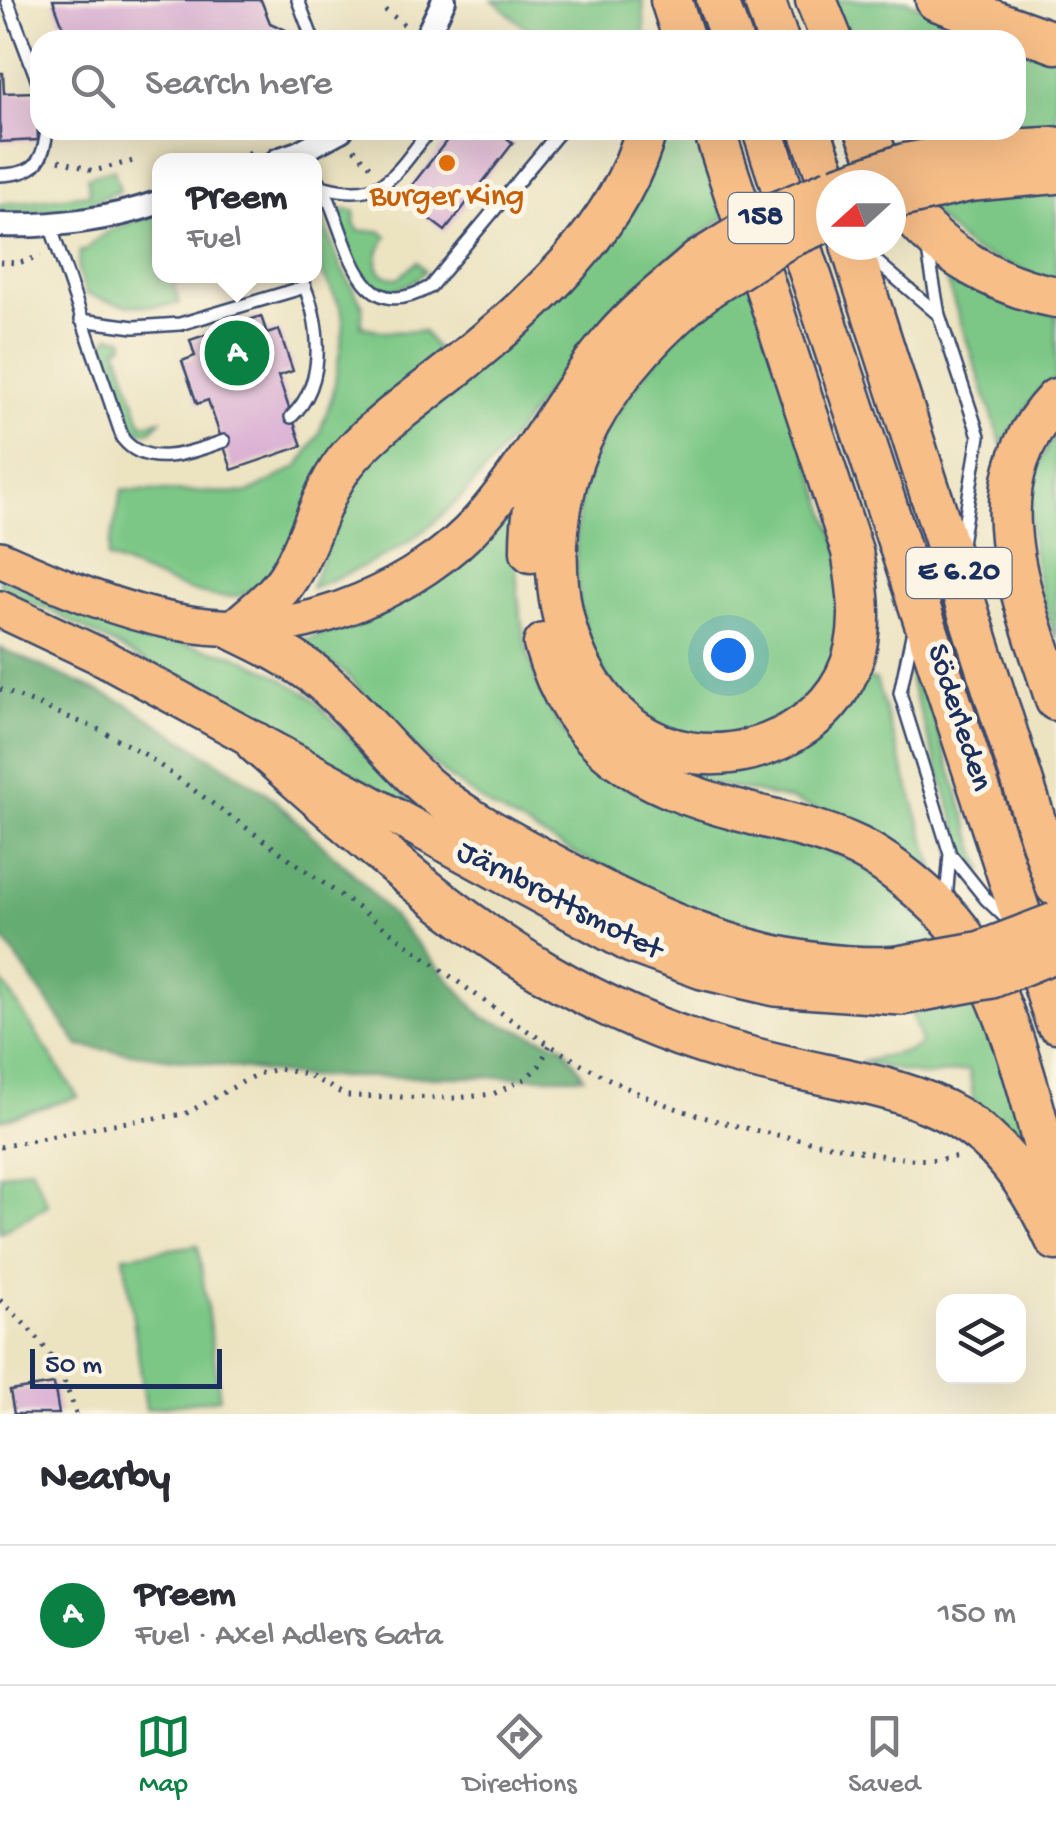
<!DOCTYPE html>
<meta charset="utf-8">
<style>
:root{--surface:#fff;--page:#f7f7f7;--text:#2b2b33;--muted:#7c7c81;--line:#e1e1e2;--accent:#0b8043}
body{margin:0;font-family:"Gochi Hand",sans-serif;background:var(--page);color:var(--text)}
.controls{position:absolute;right:30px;bottom:30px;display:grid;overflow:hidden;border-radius:20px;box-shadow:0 10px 40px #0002}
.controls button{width:90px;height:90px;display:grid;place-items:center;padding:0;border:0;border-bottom:2px solid var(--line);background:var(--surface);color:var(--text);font:50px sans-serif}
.compass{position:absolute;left:816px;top:170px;width:90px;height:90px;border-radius:50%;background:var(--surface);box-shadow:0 10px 40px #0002;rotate:249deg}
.scale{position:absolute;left:30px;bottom:25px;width:192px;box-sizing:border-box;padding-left:10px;border:5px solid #1b2f5e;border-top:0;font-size:28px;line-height:35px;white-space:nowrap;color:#1b2f5e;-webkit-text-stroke:8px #fcf5e5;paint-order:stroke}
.you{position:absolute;left:728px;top:655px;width:35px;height:35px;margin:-25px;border:8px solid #fff;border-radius:50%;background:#1a73e8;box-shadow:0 0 0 15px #1a73e833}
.badge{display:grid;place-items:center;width:65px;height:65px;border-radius:50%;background:var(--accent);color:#fff;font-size:32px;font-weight:700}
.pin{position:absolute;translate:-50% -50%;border:5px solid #fff;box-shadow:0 2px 10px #0006}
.popup{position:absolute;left:152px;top:153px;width:170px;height:130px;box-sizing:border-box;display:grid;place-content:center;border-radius:20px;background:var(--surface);filter:drop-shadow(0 2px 8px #0005);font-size:32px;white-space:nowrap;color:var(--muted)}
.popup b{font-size:38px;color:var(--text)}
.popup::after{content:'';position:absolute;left:50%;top:100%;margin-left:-20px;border:20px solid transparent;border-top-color:var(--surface)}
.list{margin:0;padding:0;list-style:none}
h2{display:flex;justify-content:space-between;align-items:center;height:130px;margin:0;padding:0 40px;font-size:42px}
h2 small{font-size:32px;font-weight:400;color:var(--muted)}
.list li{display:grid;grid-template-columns:65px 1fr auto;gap:30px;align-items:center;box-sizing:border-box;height:140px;padding:0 40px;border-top:2px solid var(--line)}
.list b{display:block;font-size:38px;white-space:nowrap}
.list p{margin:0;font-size:32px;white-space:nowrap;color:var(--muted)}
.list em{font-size:32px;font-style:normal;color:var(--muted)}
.icon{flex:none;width:55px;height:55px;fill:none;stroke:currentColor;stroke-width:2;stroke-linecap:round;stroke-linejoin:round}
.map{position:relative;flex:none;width:1056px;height:1414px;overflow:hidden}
.search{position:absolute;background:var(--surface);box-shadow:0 10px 40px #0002;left:30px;right:30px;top:30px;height:110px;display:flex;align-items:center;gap:25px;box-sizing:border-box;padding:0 35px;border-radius:30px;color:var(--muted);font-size:38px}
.sheet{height:270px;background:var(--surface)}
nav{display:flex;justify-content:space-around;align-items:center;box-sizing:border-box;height:140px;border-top:2px solid var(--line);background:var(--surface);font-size:28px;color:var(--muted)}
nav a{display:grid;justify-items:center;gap:5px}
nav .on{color:var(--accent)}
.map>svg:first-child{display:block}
.green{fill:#7cc785;stroke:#4c7b72;stroke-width:2.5}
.forest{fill:#65ac72;stroke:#406e68;stroke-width:2.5}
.building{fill:#dbb2d4}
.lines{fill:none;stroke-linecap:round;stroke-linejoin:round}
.lane-casing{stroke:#3a4a6d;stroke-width:16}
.street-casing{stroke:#3a4a6d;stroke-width:28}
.primary-casing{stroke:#3a4a6d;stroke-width:40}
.highway-casing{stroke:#3a4a6d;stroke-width:45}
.path{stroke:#3a4a6d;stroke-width:5;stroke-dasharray:2.5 8;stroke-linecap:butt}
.lane{stroke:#fff;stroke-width:11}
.street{stroke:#fff;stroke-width:22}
.primary{stroke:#f7be88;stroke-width:35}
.highway{stroke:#f7be88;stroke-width:40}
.primary-bridge-casing{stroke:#3a4a6d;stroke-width:40;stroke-linecap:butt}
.highway-bridge-casing{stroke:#3a4a6d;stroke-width:45;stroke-linecap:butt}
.primary-bridge{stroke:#f7be88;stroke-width:35}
.highway-bridge{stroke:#f7be88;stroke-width:40}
.food-dot{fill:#e8710a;stroke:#fcf5e5;stroke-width:4}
.labels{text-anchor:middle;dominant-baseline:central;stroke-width:10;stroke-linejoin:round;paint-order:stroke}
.shield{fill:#fcf5e5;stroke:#5e6a86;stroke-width:2.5}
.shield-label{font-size:30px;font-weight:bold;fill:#1b2f5e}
.food-label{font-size:32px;fill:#c56008;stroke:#fcf5e5}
.street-label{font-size:32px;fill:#1b2f5e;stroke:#fcf5e5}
</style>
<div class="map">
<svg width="1056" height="1414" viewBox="0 0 1056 1414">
<rect width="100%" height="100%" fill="#fcf5e5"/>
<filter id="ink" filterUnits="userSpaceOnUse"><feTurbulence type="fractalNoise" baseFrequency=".01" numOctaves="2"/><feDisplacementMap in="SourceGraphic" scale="20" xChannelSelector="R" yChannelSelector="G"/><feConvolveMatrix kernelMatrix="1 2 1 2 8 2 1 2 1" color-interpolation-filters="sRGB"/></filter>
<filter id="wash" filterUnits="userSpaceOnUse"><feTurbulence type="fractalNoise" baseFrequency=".0048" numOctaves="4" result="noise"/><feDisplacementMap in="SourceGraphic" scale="40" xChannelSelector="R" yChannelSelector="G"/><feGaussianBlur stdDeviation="2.25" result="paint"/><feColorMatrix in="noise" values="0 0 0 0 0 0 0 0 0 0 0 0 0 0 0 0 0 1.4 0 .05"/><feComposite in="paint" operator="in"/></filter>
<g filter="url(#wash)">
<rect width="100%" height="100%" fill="#ece3c1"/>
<path class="green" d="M493,0H643L645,40H549L521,24Z
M829,0H906L1002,40H844Z
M1016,45L1056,57V126L1016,128Z
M662,130H704L732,212C682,248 634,284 594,331C537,399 486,487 414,538C382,560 346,574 311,588L341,506L362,469Z
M114,169L120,191L93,201L91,208L0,213V204L90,194L87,177Z
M1056,185V283L971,250L917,200Z
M315,198L341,268L363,306L361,326L385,332L423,331L444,359L271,575C259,586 247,596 230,597C195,599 141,570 107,558L122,490L248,493L299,466L319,434L333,394L344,326L341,308L315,260Z
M345,210L355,211L354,224L359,231H380L387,237C374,254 370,278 399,278L417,262L425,271C407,290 380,299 361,274C349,258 344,230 337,211Z
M159,214L160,276H197L173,284L180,303C149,310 116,305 86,294L78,270L80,251H85C102,228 133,222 159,214Z
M940,261L1056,315V379L1040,389L1002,445Z
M751,277C775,354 800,431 825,508C831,529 849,567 849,588C849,604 841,647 835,662C801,734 697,762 635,710C603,684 587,644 580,605C564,503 593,432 660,356C673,341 685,323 701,311C717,299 734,288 751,277Z
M109,336L123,338L124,344L117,348L142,424L161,420L149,432L133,431L103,345Z
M1056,432V641C1034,572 1012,497 1056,432Z
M517,508C511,615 526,736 634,791C664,806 703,812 735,821C777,834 826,843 863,867C963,935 997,1046 1034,1154L974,1102L969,1070L925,1076L861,1062L911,1050L921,1043L911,1012L626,881L492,808L447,776L409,743L345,673L296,642C396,615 444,578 517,508Z
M0,578L92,617L151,637L234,655L271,672L309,695L421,811L47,609L0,591Z
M914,657L983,871L976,872L967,859L910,681Z
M864,678L876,680L936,875L868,831L792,800L680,777L653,757L710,767Z
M0,979L6,987L78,1097L0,1120Z
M31,1167L48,1205L0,1233V1175Z
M198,1245L220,1398L146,1409L124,1256Z"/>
<path class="forest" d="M0,648L127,704L268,794L357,877L484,1018L564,1046L584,1077H304L79,1046L0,934Z"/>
<g id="blocks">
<path class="building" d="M53,0H261L270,23L286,30L294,40H68Z
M0,73H3L4,93L36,92L38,140L0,142Z
M455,130H497L513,143L445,231L402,198Z
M261,316L267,334L279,330L293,371L278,376L302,446L232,470L208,400L197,404L182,361L195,356L190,340Z
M54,1384L59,1414H14L10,1391Z"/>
</g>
</g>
<g filter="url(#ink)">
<use href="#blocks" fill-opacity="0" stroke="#3a4a6d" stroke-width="2.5"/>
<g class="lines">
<defs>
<path id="lane" d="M7,0L40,87
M298,0L313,40
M314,174C349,216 346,334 430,287L561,130
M0,175C35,174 43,163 47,130
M325,187C385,203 396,172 430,130
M50,225L123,439C148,470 192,452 224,441
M927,245L939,315
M870,256L939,315L979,436L961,543
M81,320L134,327L180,324L305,287
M291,417C329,381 320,318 300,276
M913,630L900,693L950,854L986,899L1009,921
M946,900L950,854"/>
<path id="street" d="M425,40L444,0
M278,160L298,153L341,130
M0,225C52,227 110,220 160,202"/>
<path id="primary" d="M966,150L1056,145
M0,559C123,614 230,658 362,601C405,583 449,555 480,520C530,463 564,393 613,336C638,307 669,284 697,259
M0,609L104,658L631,945L702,971L775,988L901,997"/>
<path id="highway" d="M671,0L684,40
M717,0L732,40
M764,0L778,40
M816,0L832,40
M936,0L1056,43
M646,130C620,230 529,308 452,370C418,397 381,422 352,454C320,489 314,536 289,576C276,597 254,613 235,630C264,644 296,659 321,680C360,712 389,755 428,788C463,818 504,838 544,860C657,922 765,972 896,967
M763,130L1056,1022
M810,130L831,188
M866,130C877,156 888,184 905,207C940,254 999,286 1056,297
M969,181L1056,173
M851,245L1056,886
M709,287C662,323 617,371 589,424C539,517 542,663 634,730C701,778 807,751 845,678C866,637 859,594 852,551L714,130
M1056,399C970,489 1024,598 1056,700
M531,552C530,476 558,428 593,364
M544,644C575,750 640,784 741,811C781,822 821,829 858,847C888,862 919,888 943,911C1007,976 1032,1107 1056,1192
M256,743C348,823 440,911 546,973C609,1010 678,1039 749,1057C896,1096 984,1082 1056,1240"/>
</defs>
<use href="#lane" class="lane-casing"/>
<use href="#street" class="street-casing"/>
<use href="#primary" class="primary-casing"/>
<use href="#highway" class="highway-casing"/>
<path class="path" d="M385,10L406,26
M354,149L374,170
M59,160L93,171L133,161
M228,160L257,150
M391,195L399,208
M0,262L18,263L41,256
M0,689L100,730L146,755C223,812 302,867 380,924C463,985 545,1051 640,1094C701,1121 765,1133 830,1145C871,1153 917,1166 958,1156
M0,1147L113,1124L185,1114L257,1074L278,1069L306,1074L347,1096L457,1098L493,1094L525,1079L539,1066L550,1045
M0,1300C41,1339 58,1358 76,1414"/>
<use href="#lane" class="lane"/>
<use href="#street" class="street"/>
<use href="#primary" class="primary"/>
<use href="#highway" class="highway"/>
<defs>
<path id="primary-bridge" d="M836,185L903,162L966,150
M697,259L774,211L831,187
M901,997L992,980L1056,954"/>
<path id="highway-bridge" d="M891,199L969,181
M709,287L787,238L831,219
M896,967L980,952L1056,923"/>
</defs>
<use href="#primary-bridge" class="primary-bridge-casing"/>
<use href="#highway-bridge" class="highway-bridge-casing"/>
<use href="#primary-bridge" class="primary-bridge"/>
<use href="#highway-bridge" class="highway-bridge"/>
</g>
</g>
<circle class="food-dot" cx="447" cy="163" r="10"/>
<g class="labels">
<g class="shield">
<rect x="728.5" y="193" width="65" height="50" rx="8"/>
<rect x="906.5" y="548" width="105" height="50" rx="8"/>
</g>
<g class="shield-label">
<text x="761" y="218">158</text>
<text x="959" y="573">E 6.20</text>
</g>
<g class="food-label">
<text x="447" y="198">Burger King</text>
</g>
<g class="street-label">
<text transform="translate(958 718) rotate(72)">Söderleden</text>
<text transform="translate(559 902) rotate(27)">Järnbrottsmotet</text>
</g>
</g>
</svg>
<div class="controls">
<button><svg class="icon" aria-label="layers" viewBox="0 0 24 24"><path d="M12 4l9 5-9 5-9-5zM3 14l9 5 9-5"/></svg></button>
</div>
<svg class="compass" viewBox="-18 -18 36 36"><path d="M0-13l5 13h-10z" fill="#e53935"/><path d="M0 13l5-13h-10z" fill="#7c7c81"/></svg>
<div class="scale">50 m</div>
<div class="you"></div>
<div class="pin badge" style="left:237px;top:353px">A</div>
<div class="popup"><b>Preem</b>Fuel</div>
<div class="search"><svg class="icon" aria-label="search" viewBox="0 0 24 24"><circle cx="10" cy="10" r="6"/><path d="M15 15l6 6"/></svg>Search here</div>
</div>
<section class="sheet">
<h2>Nearby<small></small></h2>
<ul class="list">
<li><span class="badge">A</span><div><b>Preem</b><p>Fuel · Axel Adlers Gata</p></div><em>150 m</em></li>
</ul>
</section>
<nav>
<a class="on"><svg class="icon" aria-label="map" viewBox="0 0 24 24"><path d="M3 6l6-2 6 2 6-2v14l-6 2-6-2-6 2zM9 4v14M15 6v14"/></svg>Map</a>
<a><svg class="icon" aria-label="directions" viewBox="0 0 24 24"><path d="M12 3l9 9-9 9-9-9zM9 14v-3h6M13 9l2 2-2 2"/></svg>Directions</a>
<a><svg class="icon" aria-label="saved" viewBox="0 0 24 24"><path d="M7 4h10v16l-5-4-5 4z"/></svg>Saved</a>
</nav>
